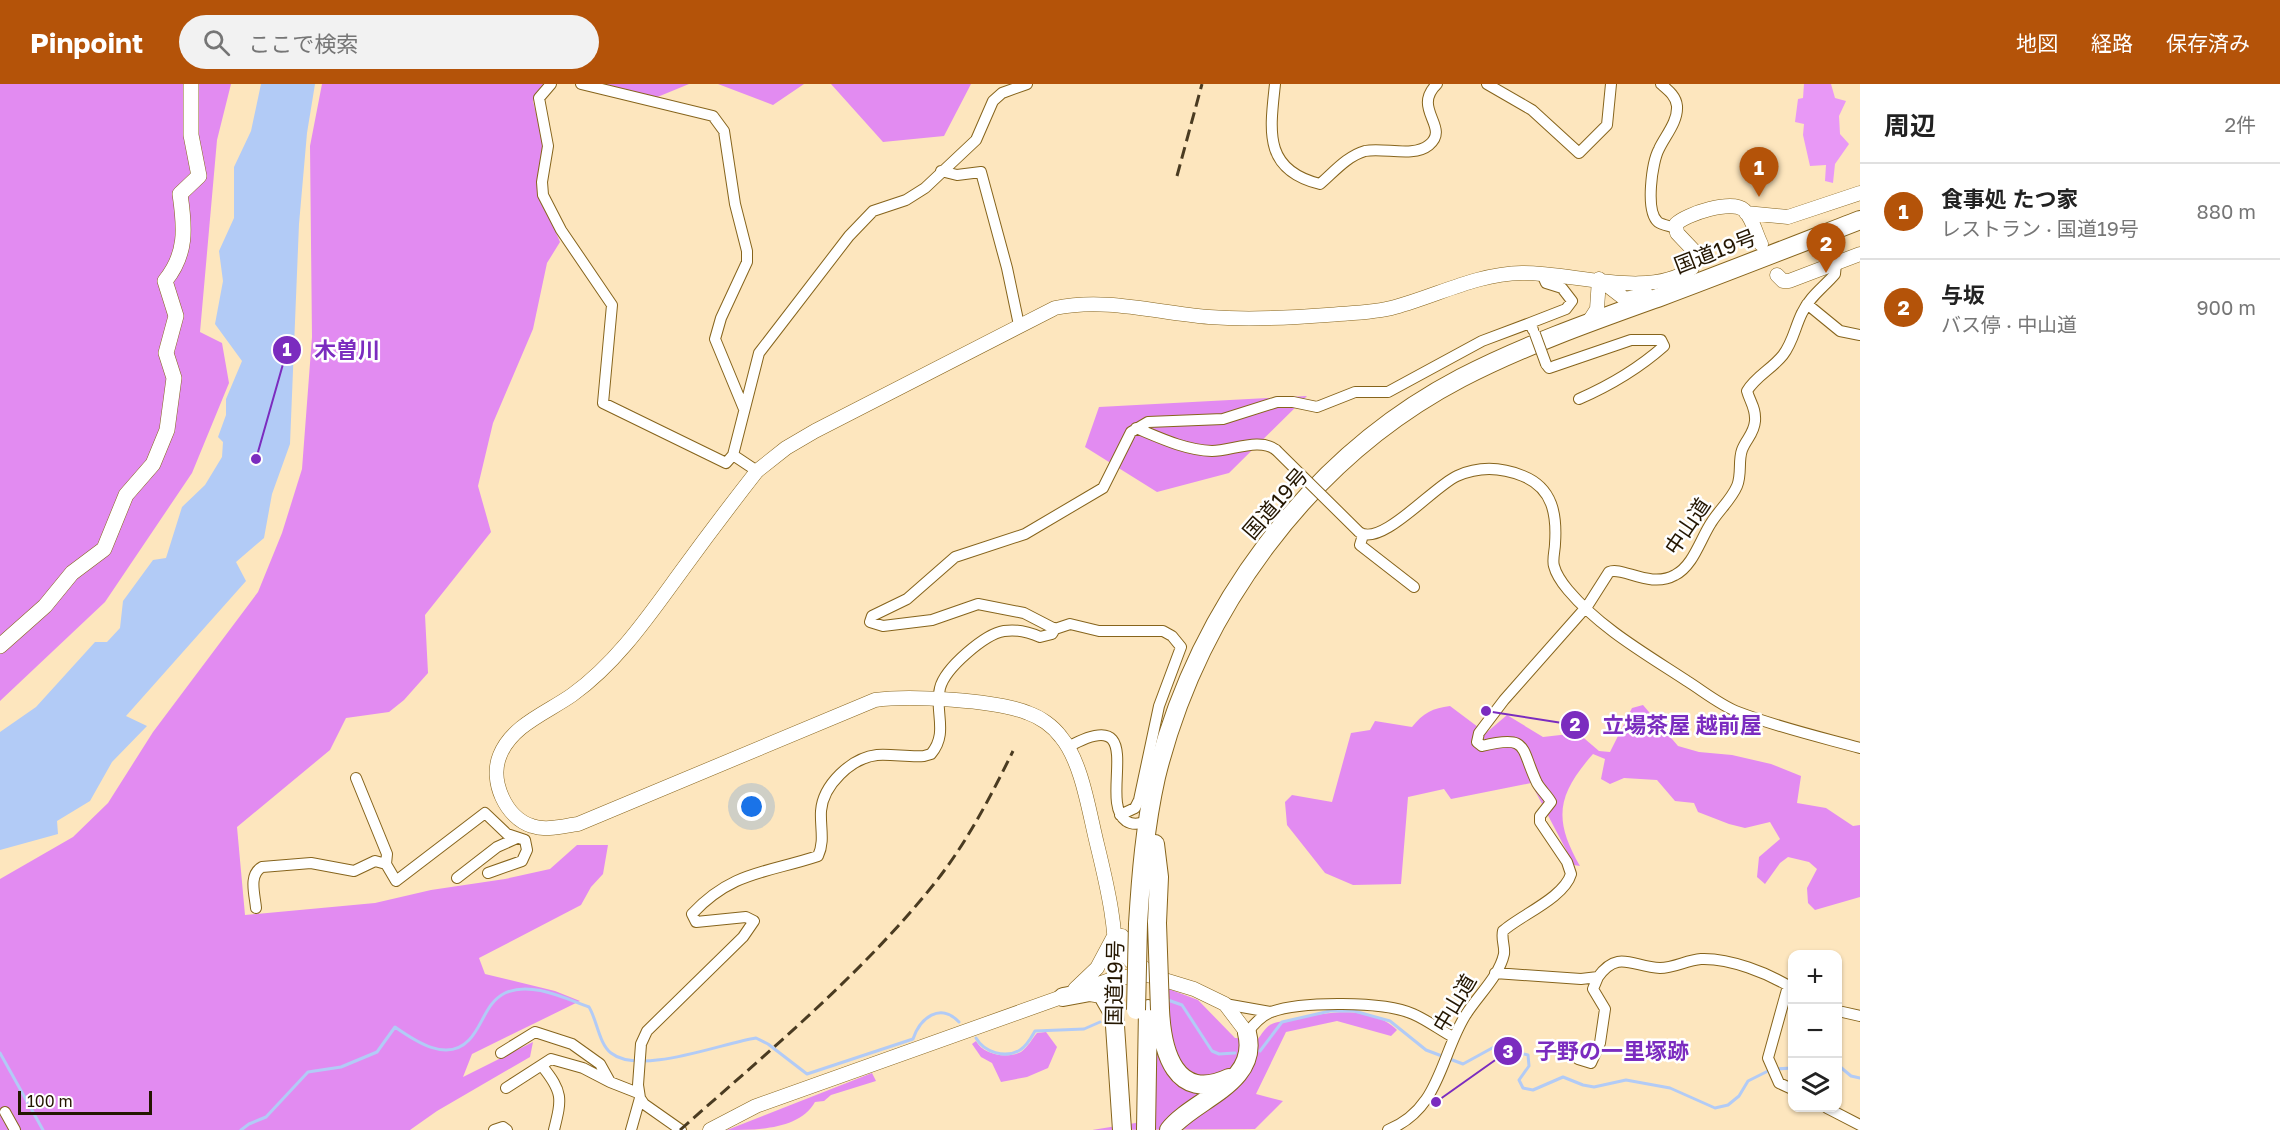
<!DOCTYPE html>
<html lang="ja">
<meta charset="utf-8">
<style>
:root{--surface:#fff;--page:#f2f2f2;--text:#222;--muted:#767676;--line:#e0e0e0;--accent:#b45309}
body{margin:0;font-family:"Golos Text","Noto Sans JP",sans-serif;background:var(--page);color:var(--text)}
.controls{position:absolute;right:18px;bottom:18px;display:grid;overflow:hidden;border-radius:12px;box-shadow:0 2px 4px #0004}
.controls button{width:54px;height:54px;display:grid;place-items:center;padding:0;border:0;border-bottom:2px solid var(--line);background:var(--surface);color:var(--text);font:30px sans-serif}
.scale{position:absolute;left:18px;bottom:15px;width:134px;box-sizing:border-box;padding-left:6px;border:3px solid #241600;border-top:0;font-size:16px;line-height:21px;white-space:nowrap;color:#241600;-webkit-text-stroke:4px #fff;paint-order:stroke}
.you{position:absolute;left:752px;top:723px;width:21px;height:21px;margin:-15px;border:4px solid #fff;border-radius:50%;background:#1a73e8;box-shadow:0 0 0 9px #1a73e833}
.badge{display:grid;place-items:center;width:39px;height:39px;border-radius:50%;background:var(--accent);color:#fff;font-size:20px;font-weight:700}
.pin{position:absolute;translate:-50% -50px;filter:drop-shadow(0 2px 3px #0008)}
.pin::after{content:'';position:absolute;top:32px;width:21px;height:18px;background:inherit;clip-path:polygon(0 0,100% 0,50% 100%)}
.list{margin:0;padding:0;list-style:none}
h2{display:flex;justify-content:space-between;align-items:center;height:78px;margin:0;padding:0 24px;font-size:26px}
h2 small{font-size:20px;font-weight:400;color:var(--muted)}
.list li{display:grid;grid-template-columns:39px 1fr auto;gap:18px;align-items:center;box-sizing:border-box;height:96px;padding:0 24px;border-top:2px solid var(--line)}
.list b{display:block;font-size:22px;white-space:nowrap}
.list p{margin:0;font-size:20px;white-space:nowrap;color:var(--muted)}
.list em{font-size:20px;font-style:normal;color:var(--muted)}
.icon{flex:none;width:33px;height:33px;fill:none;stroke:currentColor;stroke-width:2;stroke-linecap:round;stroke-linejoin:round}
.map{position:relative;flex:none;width:1860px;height:1046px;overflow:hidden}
header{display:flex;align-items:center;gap:36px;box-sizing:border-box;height:84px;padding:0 30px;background:var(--accent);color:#fff}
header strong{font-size:28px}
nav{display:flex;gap:33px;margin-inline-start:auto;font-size:21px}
.search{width:420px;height:54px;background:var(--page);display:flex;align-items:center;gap:15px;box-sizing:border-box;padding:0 21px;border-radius:33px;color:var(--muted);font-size:22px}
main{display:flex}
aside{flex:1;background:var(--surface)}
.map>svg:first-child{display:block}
.green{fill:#e898f6}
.forest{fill:#e28bf1}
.water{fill:#b2cbf6}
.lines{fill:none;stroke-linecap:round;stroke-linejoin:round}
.stream{stroke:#b2cbf6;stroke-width:3}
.street-casing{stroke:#86641c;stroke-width:12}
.secondary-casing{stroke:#86641c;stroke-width:15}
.primary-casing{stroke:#86641c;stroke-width:16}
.highway-casing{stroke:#86641c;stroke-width:20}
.street{stroke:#fff;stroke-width:10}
.secondary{stroke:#fff;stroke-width:14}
.primary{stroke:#fff;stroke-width:15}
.highway{stroke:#fff;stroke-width:18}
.rail{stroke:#4a3b21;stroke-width:3;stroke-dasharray:12 6;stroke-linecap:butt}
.street-bridge-casing{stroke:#86641c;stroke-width:12;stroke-linecap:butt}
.highway-bridge-casing{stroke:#86641c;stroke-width:20;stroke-linecap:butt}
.street-bridge{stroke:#fff;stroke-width:10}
.highway-bridge{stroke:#fff;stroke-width:18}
.labels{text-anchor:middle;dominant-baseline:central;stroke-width:5;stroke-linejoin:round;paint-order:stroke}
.street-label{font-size:21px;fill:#241600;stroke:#fff}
.leader{fill:none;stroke:#7b2cbf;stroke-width:2}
.callout-dot{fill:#7b2cbf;stroke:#fff;stroke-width:2}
.mark-label{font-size:18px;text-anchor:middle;font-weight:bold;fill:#fff}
.callout-label{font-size:22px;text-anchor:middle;font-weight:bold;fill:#7b2cbf;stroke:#fff;stroke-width:5;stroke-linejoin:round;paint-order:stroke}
</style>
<header>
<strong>Pinpoint</strong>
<div class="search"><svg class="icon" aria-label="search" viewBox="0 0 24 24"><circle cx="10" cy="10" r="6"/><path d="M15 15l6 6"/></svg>ここで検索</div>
<nav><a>地図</a><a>経路</a><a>保存済み</a></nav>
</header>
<main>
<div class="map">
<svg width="1860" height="1046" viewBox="0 0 1860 1046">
<rect width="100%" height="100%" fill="#fde6be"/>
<path class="green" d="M1804,0H1831L1835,14L1846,17L1839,32L1840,50L1849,60L1835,80L1833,99L1825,97L1826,81L1810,82L1803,51L1804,40L1795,38L1798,15L1803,14Z"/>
<path class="forest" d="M0,0H231L217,56L200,248L222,259L229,299L192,389L105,518L0,617Z
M322,0H555L533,17L545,65L537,103L560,158L547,179L533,245L493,339L478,402L491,448L425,531L428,589L404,616L389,628L346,634L330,666L237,743L245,831L375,819L431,806L505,795L550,785L577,761H608L603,790L591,803L581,821L479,874L485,890L555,907L580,917L472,970L463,993L533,958L530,973L437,1027L410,1046H0V795L73,753L108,719L153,648L258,508L282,449L302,385L312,253L310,62Z
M604,0H689L655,14Z
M718,0H804L773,21Z
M831,0H971L944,52L883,58Z
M1307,312L1229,389L1157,408L1085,363L1099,323Z
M1643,621L1678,662L1699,668L1732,671L1771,680L1801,692L1797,719L1826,724L1853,742L1860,741V813L1815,826L1808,819L1807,804L1817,785L1809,778L1788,773L1780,779L1765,800L1757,793L1759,773L1780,755L1770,738L1745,744L1729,740L1698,728L1694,719L1675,717L1657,696L1624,694L1610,700L1601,695L1605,675L1593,670C1557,711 1553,735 1580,782L1574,781L1531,699L1451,715L1444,705L1408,713L1401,800L1353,801L1325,789L1287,741L1285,718L1292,711L1332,718L1351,649L1370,646L1375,637L1412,643C1423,629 1433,624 1450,622L1486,649L1507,631L1543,653L1578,649L1599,667L1610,668L1632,624Z
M1169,905L1198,916L1235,954L1258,955C1261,951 1266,943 1270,941C1276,937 1286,937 1293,936C1325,928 1370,920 1397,946L1391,952L1337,937L1286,948L1256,1010L1283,1017L1255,1045L1092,1046L1154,1036L1155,962L1169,959Z
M1046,948L1057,963L1048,984L1027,993L1001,998L992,979L981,973L972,960L976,957C983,971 1008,975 1021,968C1028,963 1032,955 1037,949Z
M872,989L876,997L831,1011L824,1017L815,1018C799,1046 756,1046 727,1046Z"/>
<path class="water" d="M261,0H315L307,49L299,140L290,360L272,410L264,454L236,478L246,497L126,632L147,642L112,678L90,717L57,737L58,750L0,766V648L36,623L95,558H107L120,544L123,517L153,476L166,474L182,423L205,401L222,373L223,358L218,353L226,331V315L242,277L215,240L223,197L219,167L234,134V83L251,47Z"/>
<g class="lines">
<path class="stream" d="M1165,915L1182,921L1212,967L1219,970L1235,969
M976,954C984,968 1005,975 1020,966C1027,962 1031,954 1035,947L1084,945L1100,938
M1260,967L1282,938L1330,927H1354L1390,937L1426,966L1463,980L1494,963L1528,971L1529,982L1519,996L1523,1004L1533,1006L1563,993L1583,1001L1594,1003L1626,996L1670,1004L1715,1024L1728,1021L1739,1012L1748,997L1770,986
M0,969L43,1046
M1838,981L1851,992L1860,994
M1776,985L1792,984
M241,1046L249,1040L266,1033L308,988L341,983L377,968L395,943C415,957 447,979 469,956C483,942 485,919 505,909C531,897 564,914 589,923C597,936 599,960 611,969C640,992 722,959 756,954L768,960L807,990L913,955C920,934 940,918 959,938"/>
<defs>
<path id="street" d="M551,0L539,14L548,62L542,98L543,111L561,146L612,221L603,319L726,379L733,371
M581,0L713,32L724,47L735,120L747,167V178L721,234L715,255L744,325
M1275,0C1270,47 1263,86 1320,100C1333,89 1347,72 1365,67C1384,63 1413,74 1429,61C1451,43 1411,25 1437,0
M1487,0L1532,26L1579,69L1607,41L1611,0
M1661,0C1668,6 1676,12 1677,22C1678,38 1665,52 1659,65C1652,78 1645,127 1658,138C1662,141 1670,142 1675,144
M941,87L957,91L981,88L1007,184L1019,241
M1807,220L1840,247L1860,251
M1533,246L1530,239L1566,225L1572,217L1562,204L1546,199L1542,190
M1546,280L1549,284L1631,256H1661L1664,262C1638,285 1611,301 1579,315
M1136,344C1160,354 1185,366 1212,367C1231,367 1260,353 1276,366
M757,387L733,371L759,269L849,152L873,127L906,116L925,104L976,56L993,17L1002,9L1027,0
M1359,448C1381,464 1434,402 1457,392C1479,382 1501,383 1523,392C1553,404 1557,431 1555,460C1555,466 1552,476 1554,482C1556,490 1563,500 1568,506C1600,544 1646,570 1687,597C1703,607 1720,621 1738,628C1777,643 1820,653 1860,664
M1363,451L1360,461L1414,503
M1055,545L1070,540L1099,547H1163L1172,552L1181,563L1159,622L1139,716L1135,724L1120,731
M1068,663C1151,617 1097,717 1126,737C1134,742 1141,740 1148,736
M356,694L387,770L386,780L396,797L485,729L507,750L525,756L527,766L522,777L488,789
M457,794L497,763L517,754
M256,824C255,811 248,791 262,783L311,779L354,787L375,777L386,780
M1495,889L1581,895L1598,893C1618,865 1633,883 1660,884C1674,884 1687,876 1701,875C1730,874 1768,889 1792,904
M1788,902L1768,974L1779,999L1792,1005
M1225,920L1270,928
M1838,927L1860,932
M1247,949C1253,941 1261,932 1271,928C1301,917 1384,917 1413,930C1427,936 1440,946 1453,953
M501,969L535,948L572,960L600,980L610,998L638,1009
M1578,975L1591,979L1600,959L1605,925L1593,905L1598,893
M542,982C563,1008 562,1014 554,1046
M506,1004L551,975L583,984L610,998
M1827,1024L1860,1041
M5,1028L15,1046
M494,1046L503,1043L507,1046
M631,1046L640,1014
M681,1046L644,1020L640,1014L638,1001L641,960L647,947L743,853L754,837L746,833L696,838L692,830C732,787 767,789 818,772C825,757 820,743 821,727C823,701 851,674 877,671C892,670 908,673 924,672L931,670C949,649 934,627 940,604C945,584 985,550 1004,547C1017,545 1029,548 1040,553L1052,550L1055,545L1024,529L978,520L932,536L883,542L870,538L872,532L907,515L955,473L1025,450L1103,404L1131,348L1148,338L1223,335L1277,318H1293L1317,323L1355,308H1388L1482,257L1530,239
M1388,1046C1440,1025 1440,973 1465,932C1477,912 1499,893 1504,870C1505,862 1501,855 1503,847C1519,832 1564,814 1571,790L1567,778L1540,738V732L1551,718C1547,711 1541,706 1537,699C1520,664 1530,650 1482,662L1477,658L1479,649L1504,616L1588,521L1609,488C1622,482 1650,505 1675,491C1693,482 1700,456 1711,439C1719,426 1731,416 1737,402C1742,390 1738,377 1742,366C1746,355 1754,350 1755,337C1756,324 1750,318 1747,307C1756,292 1772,285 1783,271C1793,258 1795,243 1802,229C1810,212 1824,203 1835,190L1836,180"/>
<path id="secondary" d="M1746,129L1788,133L1860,109
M1777,191L1783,197H1789L1860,170
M1599,195L1625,215L1647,211
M1588,239L1597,225L1599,195
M1122,852C1124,868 1126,880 1144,884
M1115,894C1118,848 1108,805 1097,760C1089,728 1082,678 1061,653C1053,642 1040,633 1028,629C996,616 909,611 875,616L578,740C563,742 546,747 532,742C506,734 489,697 500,671C512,641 548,628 572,611C618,578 650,530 683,485C707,452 732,419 757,387L786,364L815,347L1055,224C1106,213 1158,229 1209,233C1248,236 1288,234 1327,231C1349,229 1374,229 1395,223C1439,211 1476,190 1522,189C1572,188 1650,216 1692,184L1696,169L1677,149L1676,140C1686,130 1732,115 1744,126C1752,133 1756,150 1761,160
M1075,905L1097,884L1113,854
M710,1046L756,1022L1115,894L1148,891L1194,905L1225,920L1247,949"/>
<path id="primary" d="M0,562L45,522L72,489L104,465L126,411L153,380L167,346L174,294L166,269L176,232L165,197C187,170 185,144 180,110L199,92L191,51V0"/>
<path id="highway" d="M1155,760L1159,793L1157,839
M1138,840C1141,791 1145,742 1156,693C1197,527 1308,374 1461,294C1525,261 1593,237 1660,213C1727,188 1793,162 1860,136
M1115,894L1113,912L1122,1046
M1063,913L1090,908L1102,910L1113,929
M1160,926C1162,967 1175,1019 1229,994
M1146,1046L1148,925
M1169,1046C1193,1015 1260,1000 1247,949"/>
</defs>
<use href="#street" class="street-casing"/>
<use href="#secondary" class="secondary-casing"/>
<use href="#primary" class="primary-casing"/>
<use href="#highway" class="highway-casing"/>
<use href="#street" class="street"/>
<use href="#secondary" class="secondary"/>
<use href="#primary" class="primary"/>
<use href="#highway" class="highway"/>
<path class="rail" d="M1177,92L1202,0
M680,1046C768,968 860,892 934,800C966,760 990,714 1013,667"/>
<defs>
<path id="street-bridge" d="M1535,250L1546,280
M1276,366L1359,448"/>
<path id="highway-bridge" d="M1157,839L1160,926
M1136,926L1138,840"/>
</defs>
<use href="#street-bridge" class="street-bridge-casing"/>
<use href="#highway-bridge" class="highway-bridge-casing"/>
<use href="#street-bridge" class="street-bridge"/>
<use href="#highway-bridge" class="highway-bridge"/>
</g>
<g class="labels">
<g class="street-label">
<text transform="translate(1715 167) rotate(-21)">国道19号</text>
<text transform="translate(1275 419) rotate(-49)">国道19号</text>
<text transform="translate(1687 442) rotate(-56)">中山道</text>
<text transform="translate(1114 899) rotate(-89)">国道19号</text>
<text transform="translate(1454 919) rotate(-59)">中山道</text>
</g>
</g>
<path class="leader" d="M256 375L287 266M1486 627L1575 641M1436 1018L1508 967"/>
<g class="callout-dot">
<circle cx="256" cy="375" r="6"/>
<circle cx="1486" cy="627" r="6"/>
<circle cx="1436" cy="1018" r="6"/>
<circle cx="287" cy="266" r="15"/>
<circle cx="1575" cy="641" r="15"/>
<circle cx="1508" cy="967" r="15"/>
</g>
<g class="mark-label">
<text x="287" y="272">1</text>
<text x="1575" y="647">2</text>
<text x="1508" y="974">3</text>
</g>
<g class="callout-label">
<text x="347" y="274">木曽川</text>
<text x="1682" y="649">立場茶屋 越前屋</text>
<text x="1612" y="975">子野の一里塚跡</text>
</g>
</svg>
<div class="controls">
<button>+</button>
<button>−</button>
<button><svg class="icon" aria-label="layers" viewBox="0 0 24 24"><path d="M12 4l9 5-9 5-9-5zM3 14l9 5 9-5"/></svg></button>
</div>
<div class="scale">100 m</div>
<div class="you"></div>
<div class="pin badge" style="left:1759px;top:113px">1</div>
<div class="pin badge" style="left:1826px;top:189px">2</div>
</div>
<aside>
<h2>周辺<small>2件</small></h2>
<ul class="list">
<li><span class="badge">1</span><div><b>食事処 たつ家</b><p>レストラン · 国道19号</p></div><em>880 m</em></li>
<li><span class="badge">2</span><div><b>与坂</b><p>バス停 · 中山道</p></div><em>900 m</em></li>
</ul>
</aside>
</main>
